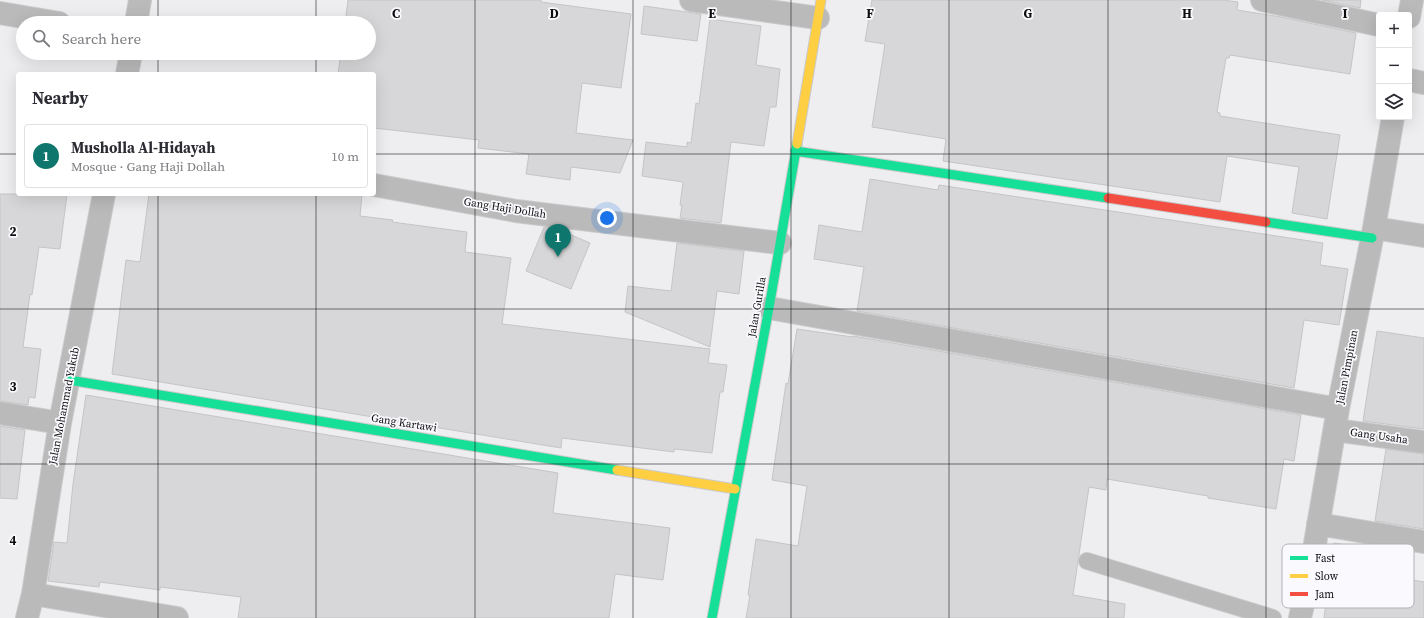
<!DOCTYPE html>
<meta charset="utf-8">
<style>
:root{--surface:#fff;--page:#f7f7f7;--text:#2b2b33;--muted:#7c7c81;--line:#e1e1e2;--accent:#0f766e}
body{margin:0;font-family:"Source Serif 4",serif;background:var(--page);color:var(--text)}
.controls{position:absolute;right:12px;top:12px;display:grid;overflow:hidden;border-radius:4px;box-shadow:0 4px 16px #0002}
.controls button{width:36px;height:36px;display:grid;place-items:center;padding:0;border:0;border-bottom:1px solid var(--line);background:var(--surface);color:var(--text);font:20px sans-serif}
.you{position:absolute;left:607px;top:218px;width:14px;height:14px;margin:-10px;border:3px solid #fff;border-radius:50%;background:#1a73e8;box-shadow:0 0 0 6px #1a73e833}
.badge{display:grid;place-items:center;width:26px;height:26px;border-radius:50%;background:var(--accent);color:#fff;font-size:13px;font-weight:700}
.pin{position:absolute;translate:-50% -33px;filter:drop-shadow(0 1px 2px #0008)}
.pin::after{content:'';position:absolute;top:21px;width:14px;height:12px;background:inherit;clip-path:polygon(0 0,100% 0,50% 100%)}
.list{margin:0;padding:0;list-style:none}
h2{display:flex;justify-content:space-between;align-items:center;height:52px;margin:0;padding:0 16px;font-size:17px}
h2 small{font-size:13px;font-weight:400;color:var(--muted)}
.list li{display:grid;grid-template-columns:26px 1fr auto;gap:12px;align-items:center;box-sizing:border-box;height:64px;margin:0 8px 8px;padding:0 8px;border:1px solid var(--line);border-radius:4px}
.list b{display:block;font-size:15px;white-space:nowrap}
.list p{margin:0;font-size:13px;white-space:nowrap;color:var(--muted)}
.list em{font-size:13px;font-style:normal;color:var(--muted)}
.icon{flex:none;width:22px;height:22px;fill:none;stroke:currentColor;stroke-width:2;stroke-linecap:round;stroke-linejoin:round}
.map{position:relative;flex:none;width:1424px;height:618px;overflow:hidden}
.search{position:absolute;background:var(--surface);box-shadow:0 4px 16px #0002;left:16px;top:16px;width:360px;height:44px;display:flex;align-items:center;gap:10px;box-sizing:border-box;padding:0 14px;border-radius:22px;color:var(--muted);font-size:15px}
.panel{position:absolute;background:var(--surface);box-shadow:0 4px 16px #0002;left:16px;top:72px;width:360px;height:124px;border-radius:4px}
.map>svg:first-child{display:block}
.building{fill:#d7d6d8;stroke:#c5c4c6}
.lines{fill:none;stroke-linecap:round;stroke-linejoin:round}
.lane-casing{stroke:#cac9cb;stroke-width:18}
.street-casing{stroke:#cac9cb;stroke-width:24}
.fast-casing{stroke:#cac9cb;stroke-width:11}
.slow-casing{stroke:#cac9cb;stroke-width:11}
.jam-casing{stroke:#cac9cb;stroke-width:11}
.lane{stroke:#b9bab9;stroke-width:16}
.street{stroke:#b9bab9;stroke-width:22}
.fast{stroke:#16e098;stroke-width:9}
.slow{stroke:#ffcf43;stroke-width:9}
.jam{stroke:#f24e42;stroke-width:9}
.grid{fill:none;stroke:#0d0d0e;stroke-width:1;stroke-opacity:0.55}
.labels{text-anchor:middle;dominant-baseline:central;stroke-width:3.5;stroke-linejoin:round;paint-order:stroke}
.street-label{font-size:11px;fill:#0d0d0e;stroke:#faf9fd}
.key{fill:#faf9fd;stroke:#b3b2b5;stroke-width:1}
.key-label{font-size:11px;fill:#0d0d0e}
.grid-label{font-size:13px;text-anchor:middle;font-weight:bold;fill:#0d0d0e;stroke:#faf9fd;stroke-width:3.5;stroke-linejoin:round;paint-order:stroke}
</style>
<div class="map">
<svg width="1424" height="618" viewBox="0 0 1424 618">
<rect width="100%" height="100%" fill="#eeedef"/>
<path class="building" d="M348,0H541V2L631,14L621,88L582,83L576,133L633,140L620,173L571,167L570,180L526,174L529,154L478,148L479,140L374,128V74H338L341,53H369V23H345Z
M872,0H1223L1238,2L1237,10L1281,17L1356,33L1350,74L1230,55L1229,58H1226L1217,112L1220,113V116L1340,135L1327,219L1292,213L1299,167L1227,156L1220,202L943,161L946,139L872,127L885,44L865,41Z
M1322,0H1361L1360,8Z
M644,6L701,14L697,41L641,34Z
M710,19L761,26L756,65L780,69L776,107H770L764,146L731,142L721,223L680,218L682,205H680L683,182L642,176L646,142L687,147V142L691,143L696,103L699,104Z
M870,179L938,190L939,185L1323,243L1320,265L1348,269L1339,325L1304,320L1294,388L857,311L864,267L814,259L819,225L862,232Z
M0,194H67L60,249L39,247L32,295L30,294L23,347L41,349L35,398L29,397L28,405L0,401Z
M149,194H362L360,216L393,220L392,222L467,232L465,252L511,258L502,324L710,349L708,363L727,365L723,392H720L712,453L674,449V452L562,438L561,448L112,374L126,260L140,262Z
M544,227L555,228L590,243L571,289L526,271Z
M677,243L744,251L739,294L717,291L710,347L625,312L628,286L671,291Z
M797,329L853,337V336L1301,415L1294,461L1284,459L1276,509L1208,498V496L1107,479L1106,490L1089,487L1073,595L1125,604L1124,618H746L750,595H748L756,539L798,546L807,486L772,480L786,383L788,384Z
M1377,331L1424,338V429L1363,421Z
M86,395L558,473L553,513L670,528L663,580L615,574L609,618H238L241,597L160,587V590L100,582L99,587L48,581L54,542L67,543L73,484Z
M0,426L25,430L17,499L0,498Z
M1386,449L1424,454V529L1375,521Z
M1334,543L1388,552L1385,575L1424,582V618H1324Z"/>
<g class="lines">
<defs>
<path id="lane" d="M1087,561L1273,618"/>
<path id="street" d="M691,0L818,18
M1262,0L1379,25
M0,13L59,23
M1409,17L1412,0
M136,23L140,0
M127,74L131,53
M1409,80L1424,83
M374,185L516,211L780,243
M1374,228L1424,236
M769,308L1338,409
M0,413L60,423
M1335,430L1424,442
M1318,524L1424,542
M33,594L177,618
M27,618L33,594L60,423L104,194
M1300,618L1310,573L1338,409L1374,228L1393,117"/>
<path id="fast" d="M795,151L1108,198
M1266,222L1372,238
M69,380L617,470
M712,618L769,308L797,144"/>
<path id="slow" d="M797,144L821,0
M617,470L735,489"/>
<path id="jam" d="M1108,198L1266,222"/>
</defs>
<use href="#lane" class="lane-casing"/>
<use href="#street" class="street-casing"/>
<use href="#fast" class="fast-casing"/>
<use href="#slow" class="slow-casing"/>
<use href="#jam" class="jam-casing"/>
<use href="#lane" class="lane"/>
<use href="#street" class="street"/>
<use href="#fast" class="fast"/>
<use href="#slow" class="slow"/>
<use href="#jam" class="jam"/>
</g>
<path class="grid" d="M158,0V23M316,0V23M475,0V618M633,0V618M791,0V618M949,0V618M1108,0V618M1266,0V618M158,53V74M316,53V74M0,154H18M374,154H1424M158,194V618M316,194V618M0,309H1424M0,464H1424"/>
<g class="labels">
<g class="street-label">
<text transform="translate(505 208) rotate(9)">Gang Haji Dollah</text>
<text transform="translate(757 307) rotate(-80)">Jalan Gurilla</text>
<text transform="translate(1347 367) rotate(-79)">Jalan Pimpinan</text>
<text transform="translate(64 406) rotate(-79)">Jalan Mohammad Yakub</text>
<text transform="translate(404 423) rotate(9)">Gang Kartawi</text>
<text transform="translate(1379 436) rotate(8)">Gang Usaha</text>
</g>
</g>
<rect x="1282" y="544" width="132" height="64" rx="6" class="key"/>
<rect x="1290" y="556" width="18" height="4" fill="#16e098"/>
<rect x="1290" y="574" width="18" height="4" fill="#ffcf43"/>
<rect x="1290" y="592" width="18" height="4" fill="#f24e42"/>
<g class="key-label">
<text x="1315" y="562">Fast</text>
<text x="1315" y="580">Slow</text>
<text x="1315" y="598">Jam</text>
</g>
<g class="grid-label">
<text x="396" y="18">C</text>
<text x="554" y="18">D</text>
<text x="712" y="18">E</text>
<text x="870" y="18">F</text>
<text x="1028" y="18">G</text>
<text x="1187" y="18">H</text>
<text x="1345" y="18">I</text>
<text x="13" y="236">2</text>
<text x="13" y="391">3</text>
<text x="13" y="545">4</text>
</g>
</svg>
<div class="controls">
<button>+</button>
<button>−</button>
<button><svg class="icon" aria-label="layers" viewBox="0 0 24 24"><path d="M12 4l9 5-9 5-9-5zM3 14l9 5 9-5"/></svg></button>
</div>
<div class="you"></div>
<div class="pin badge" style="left:558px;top:257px">1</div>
<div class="search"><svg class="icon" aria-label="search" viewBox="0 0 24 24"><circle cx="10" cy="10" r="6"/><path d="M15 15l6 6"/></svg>Search here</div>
<section class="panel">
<h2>Nearby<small></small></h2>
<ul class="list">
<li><span class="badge">1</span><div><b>Musholla Al-Hidayah</b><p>Mosque · Gang Haji Dollah</p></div><em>10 m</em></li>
</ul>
</section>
</div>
